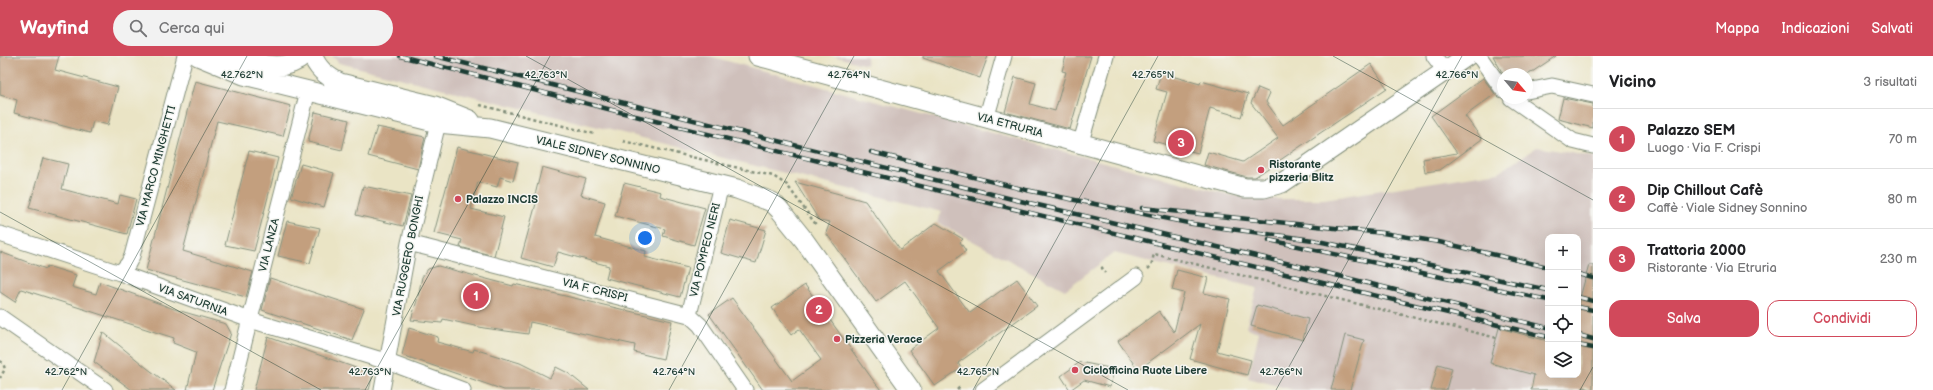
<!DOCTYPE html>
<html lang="it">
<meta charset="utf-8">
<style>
:root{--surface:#fff;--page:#f2f2f2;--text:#202124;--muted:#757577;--line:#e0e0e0;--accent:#d1495b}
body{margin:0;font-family:"Balsamiq Sans",sans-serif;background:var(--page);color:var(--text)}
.controls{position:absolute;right:12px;bottom:12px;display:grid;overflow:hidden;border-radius:8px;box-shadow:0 4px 16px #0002}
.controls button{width:36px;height:36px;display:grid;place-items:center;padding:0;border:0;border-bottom:1px solid var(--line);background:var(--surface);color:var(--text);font:20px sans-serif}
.compass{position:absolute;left:1497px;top:12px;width:36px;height:36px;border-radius:50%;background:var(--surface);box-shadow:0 4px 16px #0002;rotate:119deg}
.you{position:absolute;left:645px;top:182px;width:14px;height:14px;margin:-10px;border:3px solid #fff;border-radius:50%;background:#1a73e8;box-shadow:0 0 0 6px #1a73e833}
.badge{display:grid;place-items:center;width:26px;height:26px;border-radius:50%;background:var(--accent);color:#fff;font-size:13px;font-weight:700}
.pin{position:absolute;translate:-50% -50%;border:2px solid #fff;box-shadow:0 1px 4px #0006}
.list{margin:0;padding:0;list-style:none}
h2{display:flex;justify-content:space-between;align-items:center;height:52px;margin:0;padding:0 16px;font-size:17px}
h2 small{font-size:13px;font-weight:400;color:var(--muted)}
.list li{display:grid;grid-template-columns:26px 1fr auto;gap:12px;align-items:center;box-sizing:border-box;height:60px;padding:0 16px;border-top:1px solid var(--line)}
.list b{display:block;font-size:15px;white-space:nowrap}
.list p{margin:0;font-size:13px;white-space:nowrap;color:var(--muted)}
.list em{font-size:13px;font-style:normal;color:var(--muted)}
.actions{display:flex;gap:8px;padding:12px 16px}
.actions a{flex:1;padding:9px 0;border:1px solid var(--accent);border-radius:12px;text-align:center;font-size:14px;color:var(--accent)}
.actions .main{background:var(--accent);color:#fff}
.icon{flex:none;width:22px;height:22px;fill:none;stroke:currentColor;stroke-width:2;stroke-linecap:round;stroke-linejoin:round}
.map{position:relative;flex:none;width:1593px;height:334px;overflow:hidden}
header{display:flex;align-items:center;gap:24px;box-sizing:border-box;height:56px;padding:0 20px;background:var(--accent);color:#fff}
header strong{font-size:19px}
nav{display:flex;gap:22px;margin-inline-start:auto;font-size:14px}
.search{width:280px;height:36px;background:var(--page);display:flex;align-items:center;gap:10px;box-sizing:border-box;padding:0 14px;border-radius:22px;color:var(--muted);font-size:15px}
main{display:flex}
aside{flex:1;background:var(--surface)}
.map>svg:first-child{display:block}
.industrial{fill:#cfc0bb;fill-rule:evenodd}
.building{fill:#c39f7e}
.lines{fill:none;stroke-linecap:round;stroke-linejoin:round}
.minor-casing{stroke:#84907c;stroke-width:17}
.tertiary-casing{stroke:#84907c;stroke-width:21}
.path{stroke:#84907c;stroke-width:2.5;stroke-dasharray:3 3;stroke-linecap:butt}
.minor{stroke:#fff;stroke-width:15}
.tertiary{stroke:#fff;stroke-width:19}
.rail-casing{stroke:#1f3d34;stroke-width:4.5}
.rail{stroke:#f6f6f2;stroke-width:3;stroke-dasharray:9;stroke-linecap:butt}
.ticks{fill:none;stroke:#1f3d34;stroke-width:1;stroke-opacity:0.45}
.poi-dot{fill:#d1495b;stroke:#f6f6f2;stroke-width:1.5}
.labels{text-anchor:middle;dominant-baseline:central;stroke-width:3;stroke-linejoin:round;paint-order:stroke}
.street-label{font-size:11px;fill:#1f3d34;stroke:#f6f6f2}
.poi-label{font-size:11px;font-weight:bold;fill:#1f3d34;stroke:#f6f6f2;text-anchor:start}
.ticks-label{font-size:10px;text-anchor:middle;fill:#1f3d34;stroke:#f6f6f2;stroke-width:3;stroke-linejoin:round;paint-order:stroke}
</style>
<header>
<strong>Wayfind</strong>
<div class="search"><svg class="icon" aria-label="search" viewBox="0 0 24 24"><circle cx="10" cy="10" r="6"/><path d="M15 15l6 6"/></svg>Cerca qui</div>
<nav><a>Mappa</a><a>Indicazioni</a><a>Salvati</a></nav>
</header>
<main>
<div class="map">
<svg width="1593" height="334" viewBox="0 0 1593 334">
<rect width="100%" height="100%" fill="#f6f6f2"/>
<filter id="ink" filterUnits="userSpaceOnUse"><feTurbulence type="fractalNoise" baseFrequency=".025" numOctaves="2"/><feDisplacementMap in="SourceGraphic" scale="8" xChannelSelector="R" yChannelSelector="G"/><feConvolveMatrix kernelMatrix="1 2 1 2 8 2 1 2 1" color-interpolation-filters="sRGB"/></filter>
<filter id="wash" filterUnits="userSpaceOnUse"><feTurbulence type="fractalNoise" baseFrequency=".012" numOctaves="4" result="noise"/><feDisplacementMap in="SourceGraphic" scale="16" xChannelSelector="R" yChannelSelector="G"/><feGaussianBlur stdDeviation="0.9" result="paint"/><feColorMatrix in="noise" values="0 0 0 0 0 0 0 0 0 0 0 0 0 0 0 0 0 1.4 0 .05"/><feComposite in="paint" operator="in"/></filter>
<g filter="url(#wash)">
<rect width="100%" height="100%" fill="#eae4c5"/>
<path class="industrial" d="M332,0H709L977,73L1230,139L1265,143H1324L1499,116L1537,91L1593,101V334L1583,331L1582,334H1293L1248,322L1259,276L1246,272L1257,232L1114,197L1065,234L937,166L942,156L339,7ZM1548,181H1578V319H1548Z
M833,0H867L866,9Z"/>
<g id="blocks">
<path class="building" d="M0,0H59L55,14L118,31L108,69L93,65L90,77L14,57L17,44L0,39Z
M923,0H988L980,22L923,2Z
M1066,0H1091L1070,73L1005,56L1015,21L1036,27L1030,48L1055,55L1066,16L1062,15Z
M1493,0H1556L1529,18H1503Z
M1371,8L1387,32L1255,121H1247L1204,109L1208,96L1243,106L1278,82L1251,47L1258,32L1270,37L1266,46L1283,69Z
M1161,17L1200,28L1201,25L1248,38L1241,61L1210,52L1198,97L1153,85L1167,36L1156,33Z
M1483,22L1495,38L1465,60L1482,83L1440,114L1425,116L1423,103L1457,97L1431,60Z
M195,25L291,50L283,80L217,65L183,195L253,216L246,241L146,214Z
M1563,42L1593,48V72L1558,63Z
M315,56L349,64L342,94L308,86Z
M377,71L425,81L418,113L368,100Z
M457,91L518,106L513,125L500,121L497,131L478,126L471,153L504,161L494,200L460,191L462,184L434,177Z
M249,95L278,102L254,195L225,189Z
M43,102L68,108L62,133L118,148L120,139L136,143L127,178L29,152Z
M301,108L334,117L324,151L291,141Z
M542,111L586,123L581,139L605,146L595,181L646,195L645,201L688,212L680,241L606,222L609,210L558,196L553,211L521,202L537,144L534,143Z
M795,126L865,145L900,194L936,167L963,183L960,186L966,195L939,215L970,257L1017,223L1037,250L958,307L961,312L935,330L909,294L939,272L905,225L876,246L826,177L830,166L819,164Z
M624,127L661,136L660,140L705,152L694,189L663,180L665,173L615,160Z
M363,130L411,140L403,170L356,159Z
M730,164L766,174L756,207L721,197Z
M287,165L320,172L310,207L278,200Z
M0,196L46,213L47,210L76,219L72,231L96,238L100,226L177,254L226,268L231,277L212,334H187L196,296L173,287L174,282L21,233L15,246L0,236Z
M1589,209H1593V334L1583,331V334H1531L1534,319L1490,307L1499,272L1548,285V319H1578V249Z
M438,210L513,230L514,228L672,265L663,303L634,296L635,289L530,266L528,278L484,272L443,263L442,267L411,264L418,241L422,221L428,213Z
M1177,214L1208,222L1204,237L1230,243L1217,295L1251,304L1247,319L1190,303L1200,268L1138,314L1118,285L1159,255L1174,276L1184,237L1172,234Z
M270,222L364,253L352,284L262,254Z
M805,229L873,324L881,334H763L709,258L732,242L792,325L821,304L799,273L791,279L772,252Z
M1257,249L1308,263L1303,284L1251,270Z
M409,272L438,281L437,286L473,296L474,293L520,307L550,322L556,311L568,317L589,334H504L402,299Z
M103,276L147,312L176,334H132L94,306Z
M1345,279L1364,284L1350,334H1331Z
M268,281L373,318L369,334H254Z
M1080,306L1114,313L1110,331L1084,324L1070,334L1061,320Z
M1438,308L1452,312L1446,334H1431Z"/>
</g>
</g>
<g filter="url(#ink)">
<use href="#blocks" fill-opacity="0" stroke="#84907c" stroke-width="1"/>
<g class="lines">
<defs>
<path id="minor" d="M1434,0L1445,15
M1479,0L1503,34
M1527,35L1552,30L1593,39
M1511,42L1573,85L1593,90
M986,63L1004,0
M1080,89L1106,0
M0,178L120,217L250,264L388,306L463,334
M409,187L689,259L700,269L745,334
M120,217L128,208L132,200L185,0
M689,259L721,129
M0,261L105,334
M232,334L306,43
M382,334L409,187L438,67
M983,334L1136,221"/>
<path id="tertiary" d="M198,0L244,19L410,60L438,67L490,72L737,133L772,146L779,153L804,184L911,334
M219,0C248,0 278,22 304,0
M313,0C317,13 328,21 340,27L435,50L470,64
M758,0L1245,132H1264L1282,127L1467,0"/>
</defs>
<use href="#minor" class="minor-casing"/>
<use href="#tertiary" class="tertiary-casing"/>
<path class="path" d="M480,49L595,78
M623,85L773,120L787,129L817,170
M1103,211L1102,212L1105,217
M1148,213L1151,210L1154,198L1497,282
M0,305L3,307L5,313L0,322
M957,334L959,332L960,334"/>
<use href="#minor" class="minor"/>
<use href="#tertiary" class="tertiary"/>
<defs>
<path id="rail" d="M400,0L667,68L1010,152L1548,281
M435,0L1012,143L1303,211L1548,272
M871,96L1026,134L1193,168L1313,184L1548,234
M1142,152L1383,177L1439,186L1548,211
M1269,184L1548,244
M1578,218L1593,222
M1578,241L1593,245
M1578,251L1593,254
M1578,279L1593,283
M1578,289L1593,292"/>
</defs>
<use href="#rail" class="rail-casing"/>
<use href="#rail" class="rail"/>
</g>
</g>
<path class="ticks" d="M526,0L1128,334M1333,0L1593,144M0,156L321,334M62,334L247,0M365,334L550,0M669,334L854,0M973,334L1158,0M1276,334L1462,0M1580,334L1593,311"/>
<g class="poi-dot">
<circle cx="1261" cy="114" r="4"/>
<circle cx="458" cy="143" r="4"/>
<circle cx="837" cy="283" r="4"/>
<circle cx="1075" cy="314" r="4"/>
</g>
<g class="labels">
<g class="street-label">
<text transform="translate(1010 69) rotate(15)">VIA ETRURIA</text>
<text transform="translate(598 99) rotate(14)">VIALE SIDNEY SONNINO</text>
<text transform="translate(156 110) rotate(-75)">VIA MARCO MINGHETTI</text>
<text transform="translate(269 189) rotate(-76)">VIA LANZA</text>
<text transform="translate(705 194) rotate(-76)">VIA POMPEO NERI</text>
<text transform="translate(408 200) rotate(-79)">VIA RUGGERO BONGHI</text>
<text transform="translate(595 234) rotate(14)">VIA F. CRISPI</text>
<text transform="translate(193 244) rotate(20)">VIA SATURNIA</text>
</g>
<g class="poi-label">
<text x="1269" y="108">Ristorante<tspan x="1269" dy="13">pizzeria Blitz</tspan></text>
<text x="466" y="143">Palazzo INCIS</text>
<text x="845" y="283">Pizzeria Verace</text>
<text x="1083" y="314">Ciclofficina Ruote Libere</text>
</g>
</g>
<g class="ticks-label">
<text x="242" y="22">42.762°N</text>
<text x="546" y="22">42.763°N</text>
<text x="849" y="22">42.764°N</text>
<text x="1457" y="22">42.766°N</text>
<text x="1153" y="22">42.765°N</text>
<text x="66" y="319">42.762°N</text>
<text x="370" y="319">42.763°N</text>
<text x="674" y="319">42.764°N</text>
<text x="978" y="319">42.765°N</text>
<text x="1281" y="319">42.766°N</text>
</g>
</svg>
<div class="controls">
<button>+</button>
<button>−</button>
<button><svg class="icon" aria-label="locate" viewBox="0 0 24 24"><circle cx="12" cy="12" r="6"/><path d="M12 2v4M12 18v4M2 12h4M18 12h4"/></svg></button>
<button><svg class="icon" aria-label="layers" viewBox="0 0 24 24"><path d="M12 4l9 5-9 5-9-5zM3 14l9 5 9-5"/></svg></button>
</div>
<svg class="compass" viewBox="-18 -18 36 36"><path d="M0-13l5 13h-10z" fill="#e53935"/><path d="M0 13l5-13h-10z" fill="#757577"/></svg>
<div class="you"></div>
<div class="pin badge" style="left:476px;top:240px">1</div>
<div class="pin badge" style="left:819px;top:254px">2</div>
<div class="pin badge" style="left:1181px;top:87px">3</div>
</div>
<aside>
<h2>Vicino<small>3 risultati</small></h2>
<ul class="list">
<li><span class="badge">1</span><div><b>Palazzo SEM</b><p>Luogo · Via F. Crispi</p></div><em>70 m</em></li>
<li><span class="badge">2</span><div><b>Dip Chillout Cafè</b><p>Caffè · Viale Sidney Sonnino</p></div><em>80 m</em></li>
<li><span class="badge">3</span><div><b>Trattoria 2000</b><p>Ristorante · Via Etruria</p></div><em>230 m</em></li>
</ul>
<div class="actions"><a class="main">Salva</a><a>Condividi</a></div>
</aside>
</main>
